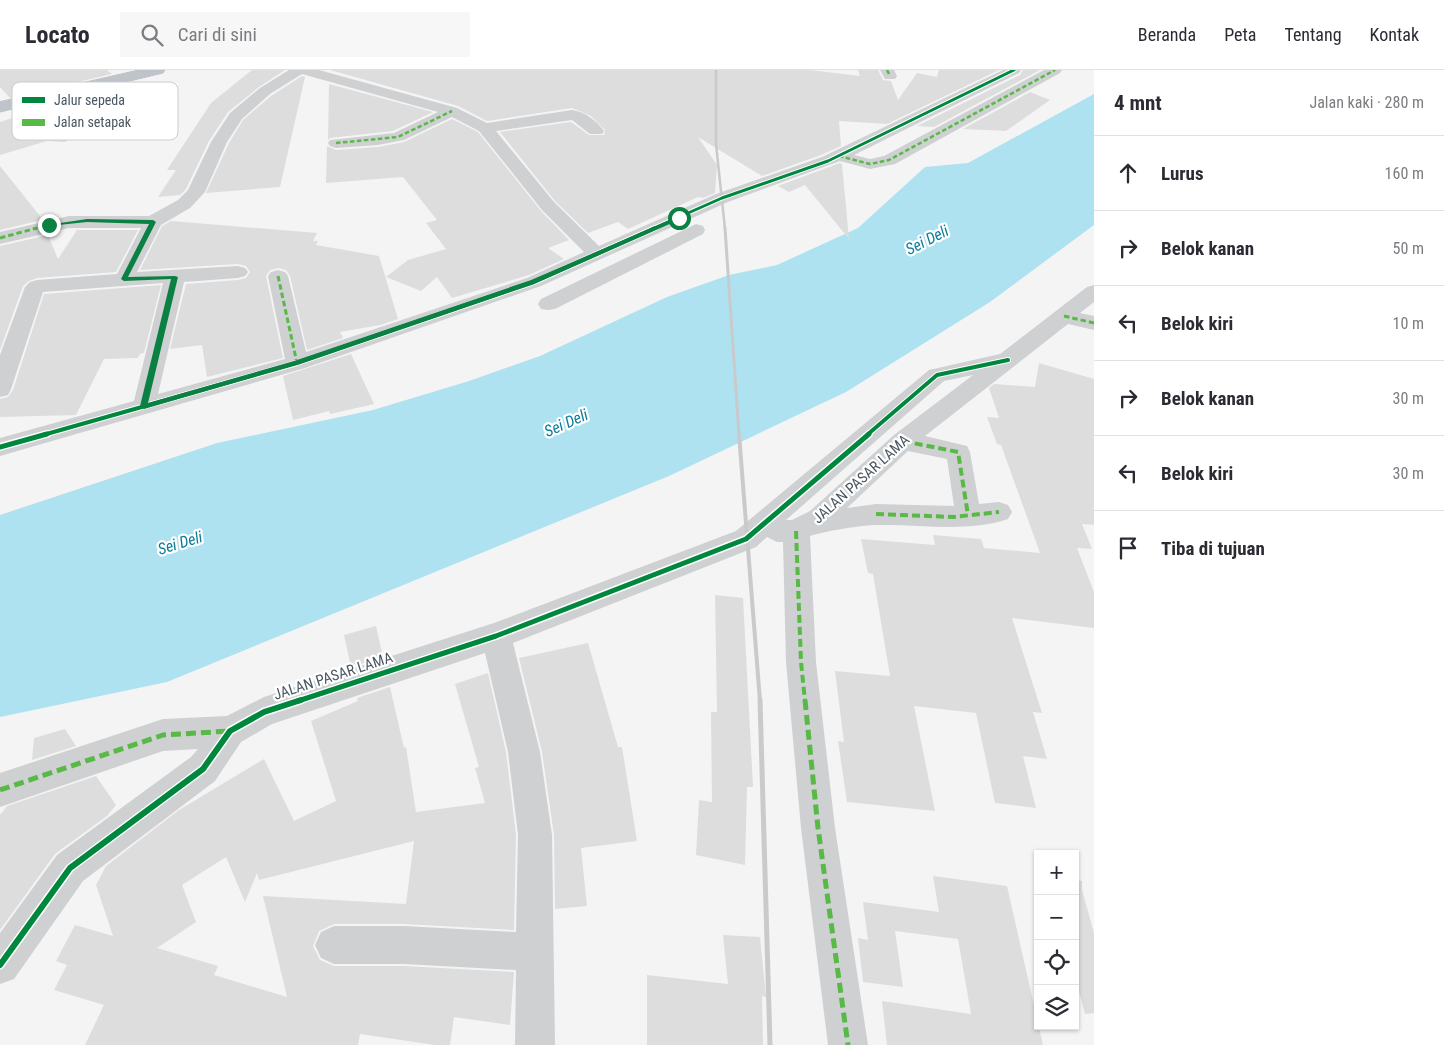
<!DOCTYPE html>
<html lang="id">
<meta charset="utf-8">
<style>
:root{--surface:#fff;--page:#f7f7f7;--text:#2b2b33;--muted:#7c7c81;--line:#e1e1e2}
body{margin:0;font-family:"Roboto Condensed",sans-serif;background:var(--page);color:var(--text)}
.controls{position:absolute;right:15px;bottom:15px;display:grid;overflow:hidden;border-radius:0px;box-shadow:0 1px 4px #0004}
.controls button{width:45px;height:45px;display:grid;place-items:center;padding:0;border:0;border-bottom:1px solid var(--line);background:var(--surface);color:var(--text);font:25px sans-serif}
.stop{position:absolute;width:15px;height:15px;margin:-11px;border:4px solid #0b8043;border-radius:50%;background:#fff}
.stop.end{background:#0b8043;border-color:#fff;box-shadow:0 1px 5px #0008}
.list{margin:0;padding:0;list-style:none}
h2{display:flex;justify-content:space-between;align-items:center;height:65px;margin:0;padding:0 20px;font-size:21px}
h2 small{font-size:16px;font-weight:400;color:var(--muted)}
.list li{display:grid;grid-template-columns:32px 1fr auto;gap:15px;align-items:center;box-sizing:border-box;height:75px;padding:0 20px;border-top:1px solid var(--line)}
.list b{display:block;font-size:19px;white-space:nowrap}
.list em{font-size:16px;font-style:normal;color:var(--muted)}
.icon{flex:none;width:28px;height:28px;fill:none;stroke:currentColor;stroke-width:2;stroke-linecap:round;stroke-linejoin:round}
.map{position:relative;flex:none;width:1094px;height:975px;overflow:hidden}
header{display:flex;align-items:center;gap:30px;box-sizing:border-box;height:70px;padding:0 25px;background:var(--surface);border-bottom:1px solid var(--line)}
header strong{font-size:24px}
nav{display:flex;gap:28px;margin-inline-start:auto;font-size:18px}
.search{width:350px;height:45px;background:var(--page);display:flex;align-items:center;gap:12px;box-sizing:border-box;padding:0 18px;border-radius:0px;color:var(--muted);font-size:19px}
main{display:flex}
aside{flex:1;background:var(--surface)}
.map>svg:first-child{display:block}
.water{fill:#aee2f0}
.building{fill:#ddddde;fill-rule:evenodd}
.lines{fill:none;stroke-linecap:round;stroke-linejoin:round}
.highway-casing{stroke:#b9bec3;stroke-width:1}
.minor{fill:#ced0d2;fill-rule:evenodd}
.highway{fill:#bec4c9;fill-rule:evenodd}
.rail-far3{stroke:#c9cacc;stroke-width:2.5}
.rail-far2{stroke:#c9cacc;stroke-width:3}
.rail-far1{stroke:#c9cacc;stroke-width:4}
.rail{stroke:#c9cacc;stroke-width:5}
.quiet-far3{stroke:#58b947;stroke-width:2.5;stroke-dasharray:4.5 2.5;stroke-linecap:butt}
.quiet-far2{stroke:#58b947;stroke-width:3;stroke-dasharray:5.5 3;stroke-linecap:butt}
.quiet-far1{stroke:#58b947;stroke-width:4;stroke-dasharray:8 4;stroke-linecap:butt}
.quiet{stroke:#58b947;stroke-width:5;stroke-dasharray:10 5;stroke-linecap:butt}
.cycleway-far3-casing{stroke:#fff;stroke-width:5}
.cycleway-far2-casing{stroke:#fff;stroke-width:6}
.cycleway-far1-casing{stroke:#fff;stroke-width:8}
.cycleway-casing{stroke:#fff;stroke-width:9}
.cycleway-far3{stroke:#00873e;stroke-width:3}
.cycleway-far2{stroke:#00873e;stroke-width:4}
.cycleway-far1{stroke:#00873e;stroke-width:5}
.cycleway{stroke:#00873e;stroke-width:6}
.route{fill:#0b8043}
.labels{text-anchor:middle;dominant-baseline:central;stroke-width:4.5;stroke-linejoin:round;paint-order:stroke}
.street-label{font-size:15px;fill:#4a5661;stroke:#fff}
.water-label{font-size:16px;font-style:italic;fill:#0c7c9b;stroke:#fff}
.key{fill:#fff;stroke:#c9ccd0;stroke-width:1}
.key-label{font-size:14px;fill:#4a5661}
</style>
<header>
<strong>Locato</strong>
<div class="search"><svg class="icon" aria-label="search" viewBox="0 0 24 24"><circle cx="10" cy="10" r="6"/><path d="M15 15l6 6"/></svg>Cari di sini</div>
<nav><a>Beranda</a><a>Peta</a><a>Tentang</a><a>Kontak</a></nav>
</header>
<main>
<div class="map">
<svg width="1094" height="975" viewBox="0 0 1094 975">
<rect width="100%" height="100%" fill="#f4f4f4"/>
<path class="water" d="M1094,24V155L990,232L846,322L669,406L167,612L0,647V445L217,373L373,340L469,311L540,286L667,227L729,205L777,195L858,158L925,97L968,93Z"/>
<path class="building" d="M0,0H107L112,4L10,28L0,17Z
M252,0H285L259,17L228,42L209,71L186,119L180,125L158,127L176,100H167L211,33Z
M330,0H810L860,6L858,0H878L883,10L891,11L898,30L917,3L937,7L939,0H999L887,54L839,51L841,76L821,85L762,106L698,67L717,95L715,123L703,128L698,127L628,159L618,152L588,163L555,131L500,62L571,52L589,65H604L605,60L591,46L572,38L487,51L458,36Z
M1023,0H1040L934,57L917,56L1020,5Z
M302,6L305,7L280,117L206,123L229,73L243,50L271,26Z
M329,14L433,42L393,61L330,68L328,70Z
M122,15L140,33L118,53L90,51L65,72L47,71L0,85V52L25,44L20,39Z
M1030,22L1050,30L1006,61L963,59Z
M452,49L478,62L541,141L569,170L548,178L564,189L529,205L452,228L437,207L421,221L386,207L408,190L446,179L426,153L437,150L403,107L326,113L327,76L336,80L378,77L404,72Z
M840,93L842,94L849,169L805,115L789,122L778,116Z
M0,96L40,146L42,150L0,160Z
M171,151L317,163L313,171H318L316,175L379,186L398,249L380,255L340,262L343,268L307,280L290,206L286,200L279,198L270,200L266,206L283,288L207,307L202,275L170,279L186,214L238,210L246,208L250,202L246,196L238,194L140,200L162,156Z
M77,160H138L116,202L37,208L29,211L23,216L0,280V176L48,165L58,189Z
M161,215L144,283L140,284L138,288L104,289L76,345L0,347V329L8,327L13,320L44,224Z
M351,284L374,334L330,344L329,341L293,350L283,306Z
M1039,293L1094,309V455L1082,454L1092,479L1077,478L1094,522V558L1012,548L1042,643L1033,642L1047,689L1023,686L1036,738L995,733L976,643L914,636L935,741L847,732L838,671L844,672L835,601L890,606L873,504L868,503L861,469L935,475L933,465L981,469L984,478L1040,483L1001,375L997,374L987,347L999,348L989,318L994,314L1035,317Z
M715,525L743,528L753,717H747L745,795L696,785L699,730L712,732L711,642H717Z
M376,556L383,587L351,597L344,565Z
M588,573L618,677H622L637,771L581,778L587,836L555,839L554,765L542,682L519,588Z
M488,603L506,682L516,765L514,860L404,854H334L319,861L313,876L320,890L334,896H404L514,902L510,955L454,947L450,975H435L360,964L358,975H85L104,935L54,920L67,895L56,891L75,855L113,866L96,815L106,796L179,740L264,689L294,751L336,731L311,651L358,631L357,628L390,617L404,678L406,677L416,742L485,733L475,698L479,697L455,614ZM414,771L406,834L263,826L287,927L214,905L218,896L157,878L196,852L182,815L226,787L245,832L257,803L259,810Z
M65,659L76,676L32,690L34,668Z
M96,706L116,735L107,746L55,784L0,860V745L7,736Z
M933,806L1007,816L1043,975H887L882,931L971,944L958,869L895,861L903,917L863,912L858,868L868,870L863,832L939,842Z
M1075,810L1082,811V820L1094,863V943L1085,944L1075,906Z
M723,865L760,867L766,927L762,926L763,975H647V905L728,914Z"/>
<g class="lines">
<defs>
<path id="highway" d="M139,0H165L163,3L0,42V32Z"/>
</defs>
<use href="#highway" class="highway-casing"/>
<path class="minor" d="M289,0H319L457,38L487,53L572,40C585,42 596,50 604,61L602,64H590L572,50L496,61L554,132L599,176L716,124L822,87L1003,0H1021L1019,3L854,85L870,89L884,86L1044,0H1062L1060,3L895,94L870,99L840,91L728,132L541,216L305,298L0,386V368L134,331L163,213L43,222L11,319L8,325L0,327V285L25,217L30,212L37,210L117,204L141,158H69L0,174V162L69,146H149L178,130L188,120L211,72L230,43L260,18ZM302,4L438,42L394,63L330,70L328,73L330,76L336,78L378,75L404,70L452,47L479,61L542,140L584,182L527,208L306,282L288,206L285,202L278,200L271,202L268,206L285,289L158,324L184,212L238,208L245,206L248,202L245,198L238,196L137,202L161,155L190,138L205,122L227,72L242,49L270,24Z
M880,0H894L897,6L895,9H885Z
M696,154L703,156L705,160L703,164L555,239L548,240L541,239L538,234L541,229Z
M1094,215V232L1080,243L1094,246V260L1068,254L925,366L967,376L970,382L979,434L999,432L1008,435L1012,442L1008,449C966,463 921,454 878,455C862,455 825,461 810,466L816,592L835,758L868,975H828L801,758L786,592L783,472H777L767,467L756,477L513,573L540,682L552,765L555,975H515L516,900L404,894H334L321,888L315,875L321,862L334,856H404L516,862L518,765L508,682L485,583L272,654L241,672L215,711L83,811L14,909L0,914V863L57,785L191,687L198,679L163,681L0,737V703L163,649L227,646L264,627L494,553L736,461L929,300L1000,284L1087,217ZM973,305L894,365L810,441L792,450H786L944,311ZM908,381L947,389L954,436L876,434L847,438Z"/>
<use href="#highway" class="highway"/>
<path class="rail-far3" d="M716,0V74L725,159"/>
<path class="rail-far2" d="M725,158L739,365"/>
<path class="rail-far1" d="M739,364L760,631"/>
<path class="rail" d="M760,630L770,975"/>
<path class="quiet-far3" d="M887,0L890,6
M336,73L398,67L452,41
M839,86L870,94L889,90L1055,0
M33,159L49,155"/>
<path class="quiet-far2" d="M0,168L37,158
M278,206L297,293
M1064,246L1094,253"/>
<path class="quiet-far1" d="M903,371L958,382L968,445
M876,444L953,447L999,442
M796,461L801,592L805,631"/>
<path class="quiet" d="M805,630L818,758L848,975
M0,720L163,665L230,661"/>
<defs>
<path id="cycleway-far3" d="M652,159L722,128L828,91L1014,0"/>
<path id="cycleway-far2" d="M43,365L297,293L534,212L655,158
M867,365L937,305L1008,290"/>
<path id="cycleway-far1" d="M0,377L47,364
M298,631L496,566L746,469L869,364"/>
<path id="cycleway" d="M0,895L70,798L203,699L230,661L264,642L301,630"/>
</defs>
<use href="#cycleway-far3" class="cycleway-far3-casing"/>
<use href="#cycleway-far2" class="cycleway-far2-casing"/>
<use href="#cycleway-far1" class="cycleway-far1-casing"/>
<use href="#cycleway" class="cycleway-casing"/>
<use href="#cycleway-far3" class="cycleway-far3"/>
<use href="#cycleway-far2" class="cycleway-far2"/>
<use href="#cycleway-far1" class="cycleway-far1"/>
<use href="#cycleway" class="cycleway"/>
</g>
<path class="route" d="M679,146L681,149L536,213L299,294L144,339L140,336L171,209L124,211L121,209L149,154L87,152L49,156L47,155L87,149L153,150L156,152L128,207L175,206L178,207L148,333L294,291L531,210Z"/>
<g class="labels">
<g class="street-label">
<text transform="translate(861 409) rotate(-42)">JALAN PASAR LAMA</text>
<text transform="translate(333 606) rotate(-18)">JALAN PASAR LAMA</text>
</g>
<g class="water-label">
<text transform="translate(927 170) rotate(-27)">Sei Deli</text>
<text transform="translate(566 353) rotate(-24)">Sei Deli</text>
<text transform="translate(180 473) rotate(-17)">Sei Deli</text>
</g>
</g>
<rect x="12" y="12" width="166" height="58" rx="8" class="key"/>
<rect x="22" y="27" width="23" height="6" fill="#00873e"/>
<rect x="22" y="49" width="23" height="7" fill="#58b947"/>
<g class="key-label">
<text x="54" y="35">Jalur sepeda</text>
<text x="54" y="57">Jalan setapak</text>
</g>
</svg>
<div class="controls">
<button>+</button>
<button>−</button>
<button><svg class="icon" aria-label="locate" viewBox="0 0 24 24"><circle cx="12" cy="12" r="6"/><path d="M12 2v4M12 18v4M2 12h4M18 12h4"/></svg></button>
<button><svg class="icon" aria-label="layers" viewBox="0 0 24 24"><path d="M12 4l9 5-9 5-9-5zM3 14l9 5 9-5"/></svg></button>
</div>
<div class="stop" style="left:679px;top:148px"></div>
<div class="stop end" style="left:49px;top:155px"></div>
</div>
<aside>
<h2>4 mnt<small>Jalan kaki · 280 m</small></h2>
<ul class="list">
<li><svg class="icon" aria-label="ahead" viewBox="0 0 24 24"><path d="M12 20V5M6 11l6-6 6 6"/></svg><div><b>Lurus</b></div><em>160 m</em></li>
<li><svg class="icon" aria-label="right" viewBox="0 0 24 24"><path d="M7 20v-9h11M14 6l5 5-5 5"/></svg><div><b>Belok kanan</b></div><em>50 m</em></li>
<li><svg class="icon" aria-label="left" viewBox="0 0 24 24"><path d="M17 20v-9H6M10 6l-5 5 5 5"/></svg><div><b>Belok kiri</b></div><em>10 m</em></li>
<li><svg class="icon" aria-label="right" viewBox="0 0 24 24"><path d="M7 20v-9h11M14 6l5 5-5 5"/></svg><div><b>Belok kanan</b></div><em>30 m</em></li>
<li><svg class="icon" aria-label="left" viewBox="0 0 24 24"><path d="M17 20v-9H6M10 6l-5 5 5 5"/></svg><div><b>Belok kiri</b></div><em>30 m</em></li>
<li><svg class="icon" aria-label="arrive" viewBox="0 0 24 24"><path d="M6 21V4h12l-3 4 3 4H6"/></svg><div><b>Tiba di tujuan</b></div></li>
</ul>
</aside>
</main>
